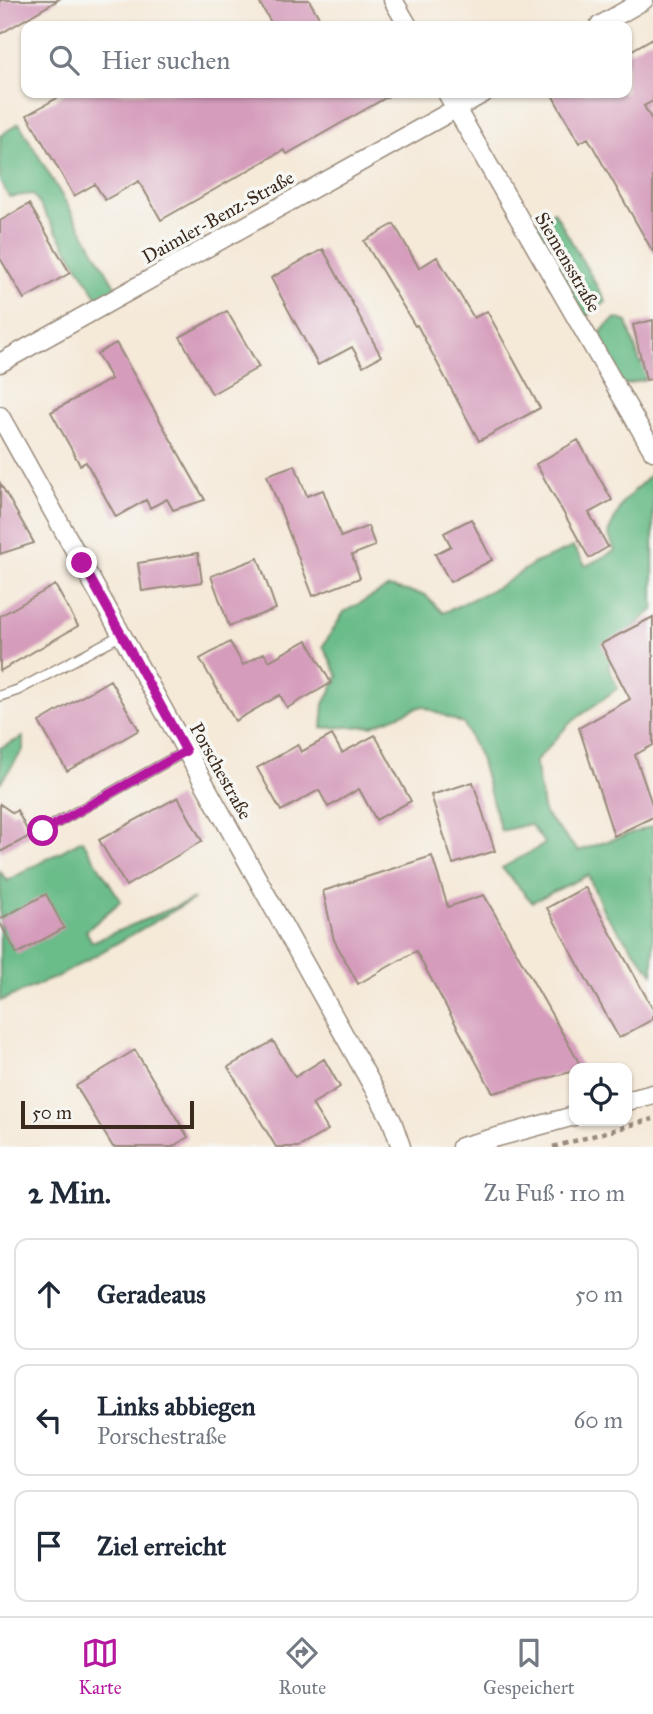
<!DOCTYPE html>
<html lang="de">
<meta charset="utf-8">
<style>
:root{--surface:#fff;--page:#f6f6f7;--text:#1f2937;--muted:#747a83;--line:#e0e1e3;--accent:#b5179e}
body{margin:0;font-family:"IM FELL Great Primer",serif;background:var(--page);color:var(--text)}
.controls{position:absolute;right:21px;bottom:21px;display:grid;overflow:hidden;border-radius:14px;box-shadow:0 2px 5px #0004}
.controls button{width:63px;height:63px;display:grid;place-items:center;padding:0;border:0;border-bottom:2px solid var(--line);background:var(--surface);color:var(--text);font:35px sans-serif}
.scale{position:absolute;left:21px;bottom:18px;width:173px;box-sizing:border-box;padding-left:7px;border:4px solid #3b2a1e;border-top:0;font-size:19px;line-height:24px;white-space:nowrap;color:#3b2a1e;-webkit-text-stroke:5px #f6f6f2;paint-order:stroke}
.stop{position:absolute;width:21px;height:21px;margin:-16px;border:5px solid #b5179e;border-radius:50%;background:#fff}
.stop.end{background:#b5179e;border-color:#fff;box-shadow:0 2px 7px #0008}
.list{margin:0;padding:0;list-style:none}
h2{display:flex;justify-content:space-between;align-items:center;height:91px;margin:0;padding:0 28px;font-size:30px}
h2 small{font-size:23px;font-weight:400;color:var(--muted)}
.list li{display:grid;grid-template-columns:46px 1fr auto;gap:21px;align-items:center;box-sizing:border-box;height:112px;margin:0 14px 14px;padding:0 14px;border:2px solid var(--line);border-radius:14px}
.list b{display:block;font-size:26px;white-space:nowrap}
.list p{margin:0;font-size:23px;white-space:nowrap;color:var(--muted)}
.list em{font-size:23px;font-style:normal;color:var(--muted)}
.icon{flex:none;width:38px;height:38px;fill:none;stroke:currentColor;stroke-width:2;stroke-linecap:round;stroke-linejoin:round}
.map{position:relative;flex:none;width:653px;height:1147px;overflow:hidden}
.search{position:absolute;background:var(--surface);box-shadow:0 2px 5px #0004;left:21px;right:21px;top:21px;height:77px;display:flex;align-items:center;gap:18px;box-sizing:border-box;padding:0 24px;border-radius:14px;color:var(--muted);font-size:26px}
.sheet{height:469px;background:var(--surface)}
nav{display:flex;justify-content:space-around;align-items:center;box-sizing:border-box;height:98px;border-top:2px solid var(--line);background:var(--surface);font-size:19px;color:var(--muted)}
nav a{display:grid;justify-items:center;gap:4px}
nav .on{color:var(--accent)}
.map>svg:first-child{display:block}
.forest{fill:#6abc89;stroke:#527354;stroke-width:2}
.building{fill:#d59cbb}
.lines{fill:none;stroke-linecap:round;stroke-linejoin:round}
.service-casing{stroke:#988a7b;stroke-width:12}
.minor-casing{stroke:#988a7b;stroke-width:21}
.path{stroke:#988a7b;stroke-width:4.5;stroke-dasharray:5 5;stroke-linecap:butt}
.service{stroke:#fff;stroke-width:9}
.minor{stroke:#fff;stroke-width:18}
.route{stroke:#b5179e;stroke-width:9}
.labels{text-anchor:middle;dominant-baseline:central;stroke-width:7;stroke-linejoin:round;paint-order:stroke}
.street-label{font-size:19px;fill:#3b2a1e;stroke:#f6f6f2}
</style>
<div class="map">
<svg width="653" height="1147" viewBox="0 0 653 1147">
<rect width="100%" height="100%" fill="#f6f6f2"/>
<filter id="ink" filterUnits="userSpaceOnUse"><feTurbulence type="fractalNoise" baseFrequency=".0143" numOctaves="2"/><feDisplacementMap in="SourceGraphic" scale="14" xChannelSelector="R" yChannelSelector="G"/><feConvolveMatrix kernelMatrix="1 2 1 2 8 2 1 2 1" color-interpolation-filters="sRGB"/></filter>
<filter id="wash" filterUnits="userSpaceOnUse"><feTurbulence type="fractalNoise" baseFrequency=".00686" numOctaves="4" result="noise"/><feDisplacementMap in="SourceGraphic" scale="28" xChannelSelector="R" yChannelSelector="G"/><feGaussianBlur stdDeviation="1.57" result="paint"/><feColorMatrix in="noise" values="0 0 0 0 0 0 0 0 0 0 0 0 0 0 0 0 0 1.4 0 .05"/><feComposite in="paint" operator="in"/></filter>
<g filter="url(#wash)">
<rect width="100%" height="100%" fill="#f5e9d8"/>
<path class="forest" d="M19,123L121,296L103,306L33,194L9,197L0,181V136Z
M554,211L606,302L579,322L526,231Z
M616,318L627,322L640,363L653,360V377L616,387L591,344L607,325Z
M653,472V610L619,639L608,666L618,688L569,724L535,762L544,813L578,851L653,826V974L605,914L588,875L532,902L502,868L545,844L530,824L501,831L480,758L464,724L422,706L372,726L322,728L324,704L338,676L323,646L344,612L389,587L425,595L443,613L502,585L533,564L573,547L586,566L615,551L608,533L623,502Z
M23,737V750L0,783V748Z
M82,840L121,901L86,931L92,942L194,899L61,975L0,1001V871L7,881Z"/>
<g id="blocks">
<path class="building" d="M0,0H58L0,34Z
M258,0H309L324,26H273Z
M653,38V101L644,106L653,122V252L588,138L579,143L551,93H627V53Z
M66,93H394L287,154L284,150L161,220L139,181L105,200L95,184L74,196L27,115Z
M29,204L70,273L24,299L0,258V221Z
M394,224L419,268L437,257L474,318L487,311L540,408L479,441L417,325L415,326L364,241Z
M323,249L381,356L363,366L352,347L318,365L271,278Z
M227,311L259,367L212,394L180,337Z
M653,320V379L646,380L633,325Z
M116,343L205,500L173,510L167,499L150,508L146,500L116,517L86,462L80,465L51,412L111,379L97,354Z
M578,440L612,500L589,513L608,547L589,558L536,464Z
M295,465L307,496L323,490L341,537L368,526L375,546L352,555L360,578L313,596L267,475Z
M0,483L34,543L0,554Z
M471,519L492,560L450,582L435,554L451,546L444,533Z
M198,553L202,582L142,591L138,563Z
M258,558L276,609L229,626L211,576Z
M55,585L78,626L0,671V616Z
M653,617V745L635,755L653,807V817L614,836L579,728L630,699L601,644Z
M307,640L331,683L287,708L280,695L235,721L200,659L230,642L243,665L264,653L269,661Z
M110,680L139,730L67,771L39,722Z
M332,735L342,753L375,735L411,801L376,820L359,789L328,807L319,790L281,811L257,768L298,745L301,752Z
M473,782L495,851L453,864L431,795Z
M178,797L202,841L126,886L99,840Z
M0,804L13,813L17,810L30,836L0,852Z
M432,856L448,907L484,895L582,1068H574V1071L493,1093L416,951L358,984L334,940L323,891Z
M585,887L653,1009V1019L619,1038L547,908Z
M46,894L64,928L17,954L0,923V919Z
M273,1041L295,1077L324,1059L340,1087L312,1104L328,1130L299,1147H276L228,1067Z
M135,1050L188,1137L172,1147H113L76,1086Z"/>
</g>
</g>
<g filter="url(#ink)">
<use href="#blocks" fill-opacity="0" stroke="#988a7b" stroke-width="2"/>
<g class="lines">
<defs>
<path id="service" d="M0,696L18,690L121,635
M42,831L186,751"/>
<path id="minor" d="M393,0L408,26
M599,26L644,0
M447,93L653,451
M0,363L484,93
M0,416L392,1121L401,1147
M627,1101L653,1094
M461,1147L574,1116"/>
</defs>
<use href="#service" class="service-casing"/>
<use href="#minor" class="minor-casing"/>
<path class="path" d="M553,1147L653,1119"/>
<use href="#service" class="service"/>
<use href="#minor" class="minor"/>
</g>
</g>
<g class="lines" filter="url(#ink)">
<path class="route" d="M43,831L186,751L82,563"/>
</g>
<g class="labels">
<g class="street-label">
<text transform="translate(218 217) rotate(-29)">Daimler-Benz-Straße</text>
<text transform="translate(568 262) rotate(60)">Siemensstraße</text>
<text transform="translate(221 771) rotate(61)">Porschestraße</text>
</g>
</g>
</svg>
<div class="controls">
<button><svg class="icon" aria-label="locate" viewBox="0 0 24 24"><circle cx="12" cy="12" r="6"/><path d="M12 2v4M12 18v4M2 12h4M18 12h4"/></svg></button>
</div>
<div class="scale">50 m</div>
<div class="stop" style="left:43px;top:831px"></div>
<div class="stop end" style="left:82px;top:563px"></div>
<div class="search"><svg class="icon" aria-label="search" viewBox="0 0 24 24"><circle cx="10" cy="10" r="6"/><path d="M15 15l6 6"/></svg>Hier suchen</div>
</div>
<section class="sheet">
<h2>2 Min.<small>Zu Fuß · 110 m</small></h2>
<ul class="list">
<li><svg class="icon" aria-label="ahead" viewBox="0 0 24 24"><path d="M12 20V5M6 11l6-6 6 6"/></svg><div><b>Geradeaus</b></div><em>50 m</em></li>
<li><svg class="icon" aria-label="left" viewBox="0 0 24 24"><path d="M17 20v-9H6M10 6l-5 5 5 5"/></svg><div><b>Links abbiegen</b><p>Porschestraße</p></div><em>60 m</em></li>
<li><svg class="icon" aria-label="arrive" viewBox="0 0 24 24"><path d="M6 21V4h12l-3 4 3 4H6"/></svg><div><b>Ziel erreicht</b></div></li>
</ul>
</section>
<nav>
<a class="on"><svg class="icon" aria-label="map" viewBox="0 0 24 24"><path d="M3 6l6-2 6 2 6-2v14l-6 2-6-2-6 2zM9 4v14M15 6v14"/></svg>Karte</a>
<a><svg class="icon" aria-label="directions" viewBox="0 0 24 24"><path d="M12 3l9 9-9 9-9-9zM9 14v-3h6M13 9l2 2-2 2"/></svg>Route</a>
<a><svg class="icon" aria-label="saved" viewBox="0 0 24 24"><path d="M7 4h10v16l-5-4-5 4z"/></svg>Gespeichert</a>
</nav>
